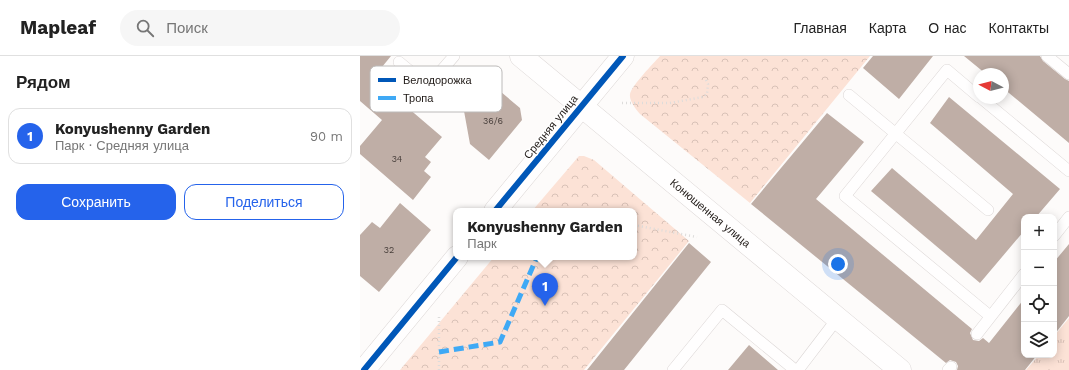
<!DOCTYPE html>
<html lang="ru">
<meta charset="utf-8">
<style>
:root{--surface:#fff;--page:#f6f6f6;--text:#222;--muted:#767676;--line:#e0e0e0;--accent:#2563eb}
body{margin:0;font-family:"Work Sans",sans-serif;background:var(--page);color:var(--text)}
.controls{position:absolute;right:12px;bottom:12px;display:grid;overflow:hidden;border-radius:8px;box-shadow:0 2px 10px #0003}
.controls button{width:36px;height:36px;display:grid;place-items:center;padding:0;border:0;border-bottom:1px solid var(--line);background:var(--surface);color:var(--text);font:20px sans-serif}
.compass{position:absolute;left:613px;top:12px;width:36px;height:36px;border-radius:50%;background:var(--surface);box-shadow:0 2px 10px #0003;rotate:277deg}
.you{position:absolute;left:478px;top:208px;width:14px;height:14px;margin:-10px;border:3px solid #fff;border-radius:50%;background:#1a73e8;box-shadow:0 0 0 6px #1a73e833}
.badge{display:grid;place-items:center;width:26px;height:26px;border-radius:50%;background:var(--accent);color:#fff;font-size:13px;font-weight:700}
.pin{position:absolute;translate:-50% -33px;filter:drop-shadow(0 1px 2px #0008)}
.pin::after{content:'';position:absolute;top:21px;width:14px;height:12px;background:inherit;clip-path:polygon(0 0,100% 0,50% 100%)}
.popup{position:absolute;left:93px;top:152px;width:184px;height:52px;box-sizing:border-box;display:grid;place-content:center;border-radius:8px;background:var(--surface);filter:drop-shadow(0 1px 3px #0005);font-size:13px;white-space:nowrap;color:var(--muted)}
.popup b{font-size:15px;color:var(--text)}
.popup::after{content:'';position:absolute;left:50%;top:100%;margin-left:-8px;border:8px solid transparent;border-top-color:var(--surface)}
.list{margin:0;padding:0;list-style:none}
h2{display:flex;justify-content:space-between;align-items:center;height:52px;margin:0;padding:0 16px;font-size:17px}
h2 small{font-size:13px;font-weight:400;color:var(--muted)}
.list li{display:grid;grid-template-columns:26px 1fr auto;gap:12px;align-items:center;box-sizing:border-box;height:56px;margin:0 8px 8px;padding:0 8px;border:1px solid var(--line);border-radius:12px}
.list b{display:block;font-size:15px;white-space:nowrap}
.list p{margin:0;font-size:13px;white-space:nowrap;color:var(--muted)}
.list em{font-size:13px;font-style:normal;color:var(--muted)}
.actions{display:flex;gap:8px;padding:12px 16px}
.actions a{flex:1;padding:9px 0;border:1px solid var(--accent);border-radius:12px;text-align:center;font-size:14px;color:var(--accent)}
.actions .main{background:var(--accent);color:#fff}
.icon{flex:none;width:22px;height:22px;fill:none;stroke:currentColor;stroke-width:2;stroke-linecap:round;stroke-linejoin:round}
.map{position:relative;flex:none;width:709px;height:314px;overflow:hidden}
header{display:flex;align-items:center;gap:24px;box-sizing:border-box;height:56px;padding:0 20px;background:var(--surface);border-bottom:1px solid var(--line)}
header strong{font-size:19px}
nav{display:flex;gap:22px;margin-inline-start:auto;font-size:14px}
.search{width:280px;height:36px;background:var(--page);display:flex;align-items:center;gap:10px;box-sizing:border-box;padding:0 14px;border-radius:22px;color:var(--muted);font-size:15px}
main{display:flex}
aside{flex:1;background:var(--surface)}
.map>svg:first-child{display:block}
.grass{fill:url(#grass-tufts)}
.park{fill:url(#park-crowns)}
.building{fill:#bfaea6}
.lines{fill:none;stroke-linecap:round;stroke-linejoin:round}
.service-casing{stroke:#dbd6d5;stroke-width:12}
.minor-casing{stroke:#dbd6d5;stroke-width:23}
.secondary-casing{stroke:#dbd6d5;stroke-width:23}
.path{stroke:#dddcdb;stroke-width:2.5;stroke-dasharray:1 3;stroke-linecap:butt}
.service{stroke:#fffefe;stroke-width:11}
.minor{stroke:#fffefe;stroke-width:22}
.secondary{stroke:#fffefe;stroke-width:22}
.quiet{stroke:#3fa9f5;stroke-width:5;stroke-dasharray:10 5;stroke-linecap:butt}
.cycleway-casing{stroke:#fff;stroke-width:8}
.cycleway{stroke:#0057b8;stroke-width:6}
.labels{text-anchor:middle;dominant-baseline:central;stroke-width:3;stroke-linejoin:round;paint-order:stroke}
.number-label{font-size:9px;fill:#473e3a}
.street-label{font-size:11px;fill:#1f1916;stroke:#fff}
.key{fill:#fff;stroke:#bcbab9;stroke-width:1}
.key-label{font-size:11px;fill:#1f1916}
</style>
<header>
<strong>Mapleaf</strong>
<div class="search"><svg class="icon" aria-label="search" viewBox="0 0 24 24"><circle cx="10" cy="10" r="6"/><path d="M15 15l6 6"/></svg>Поиск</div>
<nav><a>Главная</a><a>Карта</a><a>О нас</a><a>Контакты</a></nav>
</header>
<main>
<aside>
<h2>Рядом<small></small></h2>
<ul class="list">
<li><span class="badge">1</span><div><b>Konyushenny Garden</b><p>Парк · Средняя улица</p></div><em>90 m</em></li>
</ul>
<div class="actions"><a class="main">Сохранить</a><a>Поделиться</a></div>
</aside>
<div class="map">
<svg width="709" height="314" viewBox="0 0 709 314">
<defs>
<pattern id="grass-tufts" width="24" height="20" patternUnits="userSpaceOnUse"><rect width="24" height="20" fill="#fce2d6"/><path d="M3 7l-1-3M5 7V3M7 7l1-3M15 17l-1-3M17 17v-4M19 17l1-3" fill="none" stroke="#d8c1b7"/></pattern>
<pattern id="park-crowns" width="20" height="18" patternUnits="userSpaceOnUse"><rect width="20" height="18" fill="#fce2d6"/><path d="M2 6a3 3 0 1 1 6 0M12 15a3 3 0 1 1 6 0" fill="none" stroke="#d8c1b7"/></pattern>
</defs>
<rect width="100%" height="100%" fill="#fdfbfa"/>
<path class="grass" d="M709,262V314H666L679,299H694V280Z"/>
<path class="park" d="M300,0H510L390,147L280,58C276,53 269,45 270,38C272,29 293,8 300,0Z
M219,100H224L234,104L329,185L224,314H40L134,201H274V155H172Z"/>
<path class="building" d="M0,0H31L13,22L82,81L65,101L71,106L64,115L71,121L53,144L0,98V90L22,64L0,45Z
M513,0H573L539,43L503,12Z
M604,0H680L683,5L705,23L709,25V87L643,32V18H626Z
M128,25L160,52L162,64L129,104L110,88L104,55Z
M589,41L700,133L676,161H664V175L620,227L511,135L532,112L616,184L653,138L570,67Z
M467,57L504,86L456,143L612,273L610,277L613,284L619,285L623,282L629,287L664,243V299H677L665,314H597L598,310L596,306L590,304L586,307L391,148Z
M40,147L71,174L19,236L0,220V179L12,166L20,172Z
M329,187L351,206L264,314H227Z
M709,188V260L694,279V206Z
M389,289L418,314H368Z"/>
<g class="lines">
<defs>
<path id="service" d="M687,0L709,18
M39,6L68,30L94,0
M489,39L628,154
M619,41L587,14L485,140L630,260
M621,42L709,115
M694,180L709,161
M617,278L664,218
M313,314L362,254L435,314
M438,314L477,263
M588,314L591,311"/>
<path id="minor" d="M135,155L263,0
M4,314L97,201"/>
<g id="secondary">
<path id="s1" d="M161,0L540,314"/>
</g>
</defs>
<use href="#service" class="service-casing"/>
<use href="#minor" class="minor-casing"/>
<use href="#secondary" class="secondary-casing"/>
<path class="path" d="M262,47H310L343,41L347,38L348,28L345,22
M274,169L337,181
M79,314V258"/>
<use href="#service" class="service"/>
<use href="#minor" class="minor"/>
<use href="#secondary" class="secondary"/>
<path class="quiet" d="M79,296L140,286L177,201"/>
<defs>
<path id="cycleway" d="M135,155L263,0
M4,314L97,201"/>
</defs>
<use href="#cycleway" class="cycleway-casing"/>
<use href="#cycleway" class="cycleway"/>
</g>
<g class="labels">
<g class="number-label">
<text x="133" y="65">36/6</text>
<text x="37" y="103">34</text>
<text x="29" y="194">32</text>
</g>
<g class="street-label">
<text transform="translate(191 71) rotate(-51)">Средняя улица</text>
<text stroke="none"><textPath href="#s1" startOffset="246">Конюшенная улица</textPath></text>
</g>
</g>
<rect x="10" y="10" width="132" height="46" rx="6" class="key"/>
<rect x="18" y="22" width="18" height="4" fill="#0057b8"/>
<rect x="18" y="40" width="18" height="4" fill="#3fa9f5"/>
<g class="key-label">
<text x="43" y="28">Велодорожка</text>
<text x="43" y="46">Тропа</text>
</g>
</svg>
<div class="controls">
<button>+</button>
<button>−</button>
<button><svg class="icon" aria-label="locate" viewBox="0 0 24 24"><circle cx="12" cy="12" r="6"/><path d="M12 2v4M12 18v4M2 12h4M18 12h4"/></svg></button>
<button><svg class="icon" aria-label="layers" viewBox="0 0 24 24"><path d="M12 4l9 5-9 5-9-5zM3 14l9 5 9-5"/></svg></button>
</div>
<svg class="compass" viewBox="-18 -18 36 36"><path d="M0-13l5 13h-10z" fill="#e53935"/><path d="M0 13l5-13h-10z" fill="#767676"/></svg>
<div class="you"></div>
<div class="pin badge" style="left:185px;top:250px">1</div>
<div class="popup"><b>Konyushenny Garden</b>Парк</div>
</div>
</main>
